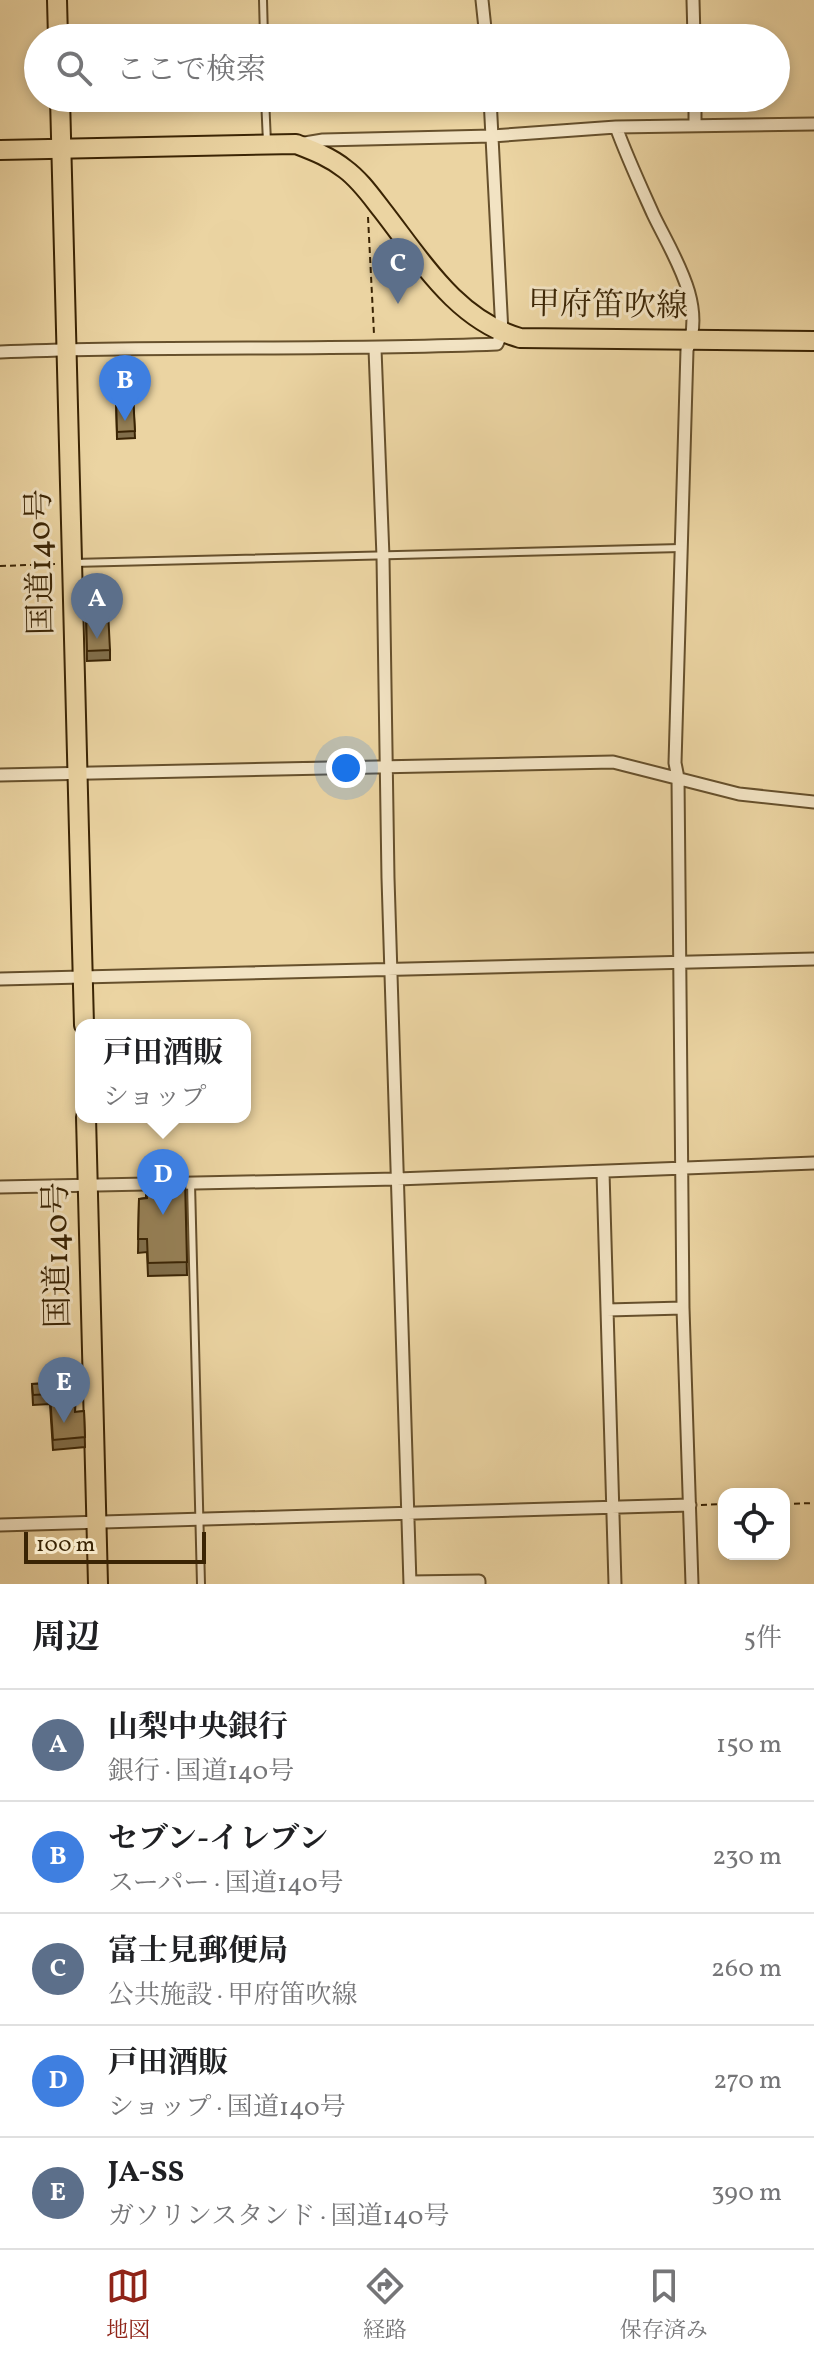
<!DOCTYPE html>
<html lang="ja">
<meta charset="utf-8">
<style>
:root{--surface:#fff;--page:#f6f6f6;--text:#202124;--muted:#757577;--line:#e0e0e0;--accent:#8f2418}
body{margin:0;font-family:Vollkorn,"Noto Serif JP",serif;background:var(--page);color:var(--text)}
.controls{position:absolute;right:24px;bottom:24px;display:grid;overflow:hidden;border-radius:16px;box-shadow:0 4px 12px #0003}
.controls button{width:72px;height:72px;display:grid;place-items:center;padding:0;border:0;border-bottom:2px solid var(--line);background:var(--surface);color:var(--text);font:40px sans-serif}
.scale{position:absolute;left:24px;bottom:20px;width:182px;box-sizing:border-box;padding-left:8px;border:4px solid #3a2404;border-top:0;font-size:22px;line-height:28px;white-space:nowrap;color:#3a2404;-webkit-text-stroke:6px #f2e3c3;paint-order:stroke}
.you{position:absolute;left:346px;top:768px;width:28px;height:28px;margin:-20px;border:6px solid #fff;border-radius:50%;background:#1a73e8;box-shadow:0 0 0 12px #1a73e833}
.badge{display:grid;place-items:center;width:52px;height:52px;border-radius:50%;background:var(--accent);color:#fff;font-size:26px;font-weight:700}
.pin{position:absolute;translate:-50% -66px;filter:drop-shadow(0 2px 4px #0008)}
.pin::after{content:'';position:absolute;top:42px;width:28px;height:24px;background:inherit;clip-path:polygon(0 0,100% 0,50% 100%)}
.popup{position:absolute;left:75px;top:1019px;width:176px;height:104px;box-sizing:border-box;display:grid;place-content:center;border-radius:16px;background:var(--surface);filter:drop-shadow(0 2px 6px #0005);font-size:26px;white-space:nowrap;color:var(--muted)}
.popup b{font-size:30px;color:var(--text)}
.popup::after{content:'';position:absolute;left:50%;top:100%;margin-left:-16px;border:16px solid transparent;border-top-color:var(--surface)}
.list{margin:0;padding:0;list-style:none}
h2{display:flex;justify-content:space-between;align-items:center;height:104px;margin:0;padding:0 32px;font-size:34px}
h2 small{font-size:26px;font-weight:400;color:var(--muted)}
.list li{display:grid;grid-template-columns:52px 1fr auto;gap:24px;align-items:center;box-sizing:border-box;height:112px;padding:0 32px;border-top:2px solid var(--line)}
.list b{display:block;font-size:30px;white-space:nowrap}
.list p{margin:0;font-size:26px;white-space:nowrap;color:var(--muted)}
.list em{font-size:26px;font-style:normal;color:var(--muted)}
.icon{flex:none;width:44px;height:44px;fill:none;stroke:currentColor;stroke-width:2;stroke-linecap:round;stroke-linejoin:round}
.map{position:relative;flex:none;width:814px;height:1584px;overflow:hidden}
.search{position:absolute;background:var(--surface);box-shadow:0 4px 12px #0003;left:24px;right:24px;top:24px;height:88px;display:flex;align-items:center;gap:20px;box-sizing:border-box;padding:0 28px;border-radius:44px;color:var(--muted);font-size:30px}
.sheet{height:664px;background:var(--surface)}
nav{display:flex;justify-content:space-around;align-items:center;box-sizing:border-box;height:112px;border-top:2px solid var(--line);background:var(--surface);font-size:22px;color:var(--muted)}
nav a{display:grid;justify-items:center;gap:4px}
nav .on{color:var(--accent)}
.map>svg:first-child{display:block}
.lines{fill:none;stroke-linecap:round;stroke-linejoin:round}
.service-casing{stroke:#66502c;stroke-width:10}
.minor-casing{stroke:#66502c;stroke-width:15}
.primary-casing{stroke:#3a2404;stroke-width:22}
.trunk-casing{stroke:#3a2404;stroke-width:22}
.path{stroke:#3a2404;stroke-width:2;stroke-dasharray:6 4;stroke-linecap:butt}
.service{stroke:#f2e3c3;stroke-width:6}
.minor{stroke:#f2e3c3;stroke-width:11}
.primary{stroke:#ebd4a2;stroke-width:18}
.trunk{stroke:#ebd4a2;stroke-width:18}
.wall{fill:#816e4a;stroke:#3a2404;stroke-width:2}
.building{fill:#968056;stroke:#3a2404;stroke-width:2}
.labels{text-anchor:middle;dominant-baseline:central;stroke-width:6;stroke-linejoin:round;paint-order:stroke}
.street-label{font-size:32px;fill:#3a2404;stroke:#f2e3c3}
</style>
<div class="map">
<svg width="814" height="1584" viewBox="0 0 814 1584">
<rect width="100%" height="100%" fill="#ebd4a2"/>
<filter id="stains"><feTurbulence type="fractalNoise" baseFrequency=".0025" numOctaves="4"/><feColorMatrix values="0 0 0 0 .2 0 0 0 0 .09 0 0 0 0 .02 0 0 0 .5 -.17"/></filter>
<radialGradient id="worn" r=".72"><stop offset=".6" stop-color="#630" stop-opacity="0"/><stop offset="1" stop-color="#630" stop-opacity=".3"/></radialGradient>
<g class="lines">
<defs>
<path id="service" d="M263,0L264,38
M265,98L267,142
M73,563L681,548
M191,1183L201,1584"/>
<path id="minor" d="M482,0L486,38
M693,0L694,38
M695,125V98
M616,127C627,157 640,185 653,214C672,254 707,304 687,350L675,763L678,778L683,1308L692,1584
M299,144L323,140L492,136L616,127L814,124
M375,349L383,557L388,878L410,1584
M0,352C165,345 331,351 497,344L502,333L490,98
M0,775L613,762L739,794L814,802
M0,979L814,959
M603,1172L615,1584
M0,1187L397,1179L814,1163
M607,1310L683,1308
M0,1525L690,1505
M410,1582L479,1581V1584"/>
<path id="primary" d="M0,150L296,144C314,151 330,157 345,169C360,180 371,196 382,210C421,260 456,320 520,338L814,341"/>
<path id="trunk" d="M57,0L58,38
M60,98L84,1025
M86,1117L98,1584"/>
</defs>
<use href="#service" class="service-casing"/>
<use href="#minor" class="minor-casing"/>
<use href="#primary" class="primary-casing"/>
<use href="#trunk" class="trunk-casing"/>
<path class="path" d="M368,217L374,334
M0,566L55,564
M784,1504L814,1503
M701,1505L724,1504"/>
<use href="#service" class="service"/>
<use href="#minor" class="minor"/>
<use href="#primary" class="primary"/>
<use href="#trunk" class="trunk"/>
</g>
<path class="wall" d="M133,395L135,438L117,439L116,397Z
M86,612L110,650V660L87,661Z
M185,1181L187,1275L148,1276L147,1252L138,1253L139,1199L146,1198V1183Z
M76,1382L75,1412L84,1411L85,1447L53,1450L50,1404L33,1405L32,1384Z"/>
<path class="building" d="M133,395L135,431L117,432L116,397Z
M108,611L110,650L87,651L86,612Z
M185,1181L187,1262L148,1263L147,1239H138L139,1199L147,1198L146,1183Z
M76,1382L75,1412L84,1411L85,1437L53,1440L50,1394L33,1395L32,1384Z"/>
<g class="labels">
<g class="street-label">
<text transform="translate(608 307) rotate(1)">甲府笛吹線</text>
<text transform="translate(42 562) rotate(-91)">国道140号</text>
<text transform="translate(59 1255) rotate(-91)">国道140号</text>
</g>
</g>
<rect width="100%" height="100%" filter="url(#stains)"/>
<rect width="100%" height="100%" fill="url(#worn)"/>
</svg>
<div class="controls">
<button><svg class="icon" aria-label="locate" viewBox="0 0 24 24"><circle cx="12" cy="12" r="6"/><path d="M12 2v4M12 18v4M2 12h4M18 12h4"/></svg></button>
</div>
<div class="scale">100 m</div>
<div class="you"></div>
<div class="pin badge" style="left:97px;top:639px;background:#5c6f8a">A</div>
<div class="pin badge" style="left:125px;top:421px;background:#3f7fe0">B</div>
<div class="pin badge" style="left:398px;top:304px;background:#5c6f8a">C</div>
<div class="pin badge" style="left:163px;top:1215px;background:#3f7fe0">D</div>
<div class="popup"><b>戸田酒販</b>ショップ</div>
<div class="pin badge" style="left:64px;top:1423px;background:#5c6f8a">E</div>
<div class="search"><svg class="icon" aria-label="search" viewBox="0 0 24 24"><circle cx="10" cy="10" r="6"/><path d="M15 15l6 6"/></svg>ここで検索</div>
</div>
<section class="sheet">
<h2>周辺<small>5件</small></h2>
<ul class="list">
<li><span class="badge" style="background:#5c6f8a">A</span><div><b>山梨中央銀行</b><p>銀行 · 国道140号</p></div><em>150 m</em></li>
<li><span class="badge" style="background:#3f7fe0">B</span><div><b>セブン-イレブン</b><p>スーパー · 国道140号</p></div><em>230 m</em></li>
<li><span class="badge" style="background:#5c6f8a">C</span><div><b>富士見郵便局</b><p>公共施設 · 甲府笛吹線</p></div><em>260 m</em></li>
<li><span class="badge" style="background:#3f7fe0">D</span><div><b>戸田酒販</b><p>ショップ · 国道140号</p></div><em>270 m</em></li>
<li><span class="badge" style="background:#5c6f8a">E</span><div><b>JA-SS</b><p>ガソリンスタンド · 国道140号</p></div><em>390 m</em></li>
</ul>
</section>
<nav>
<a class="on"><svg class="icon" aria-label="map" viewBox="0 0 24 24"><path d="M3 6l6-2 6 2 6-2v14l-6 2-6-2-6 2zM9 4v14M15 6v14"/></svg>地図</a>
<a><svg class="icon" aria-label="directions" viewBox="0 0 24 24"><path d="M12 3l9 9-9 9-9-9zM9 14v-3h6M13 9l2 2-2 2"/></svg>経路</a>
<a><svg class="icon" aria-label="saved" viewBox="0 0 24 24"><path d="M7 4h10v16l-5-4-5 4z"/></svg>保存済み</a>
</nav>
